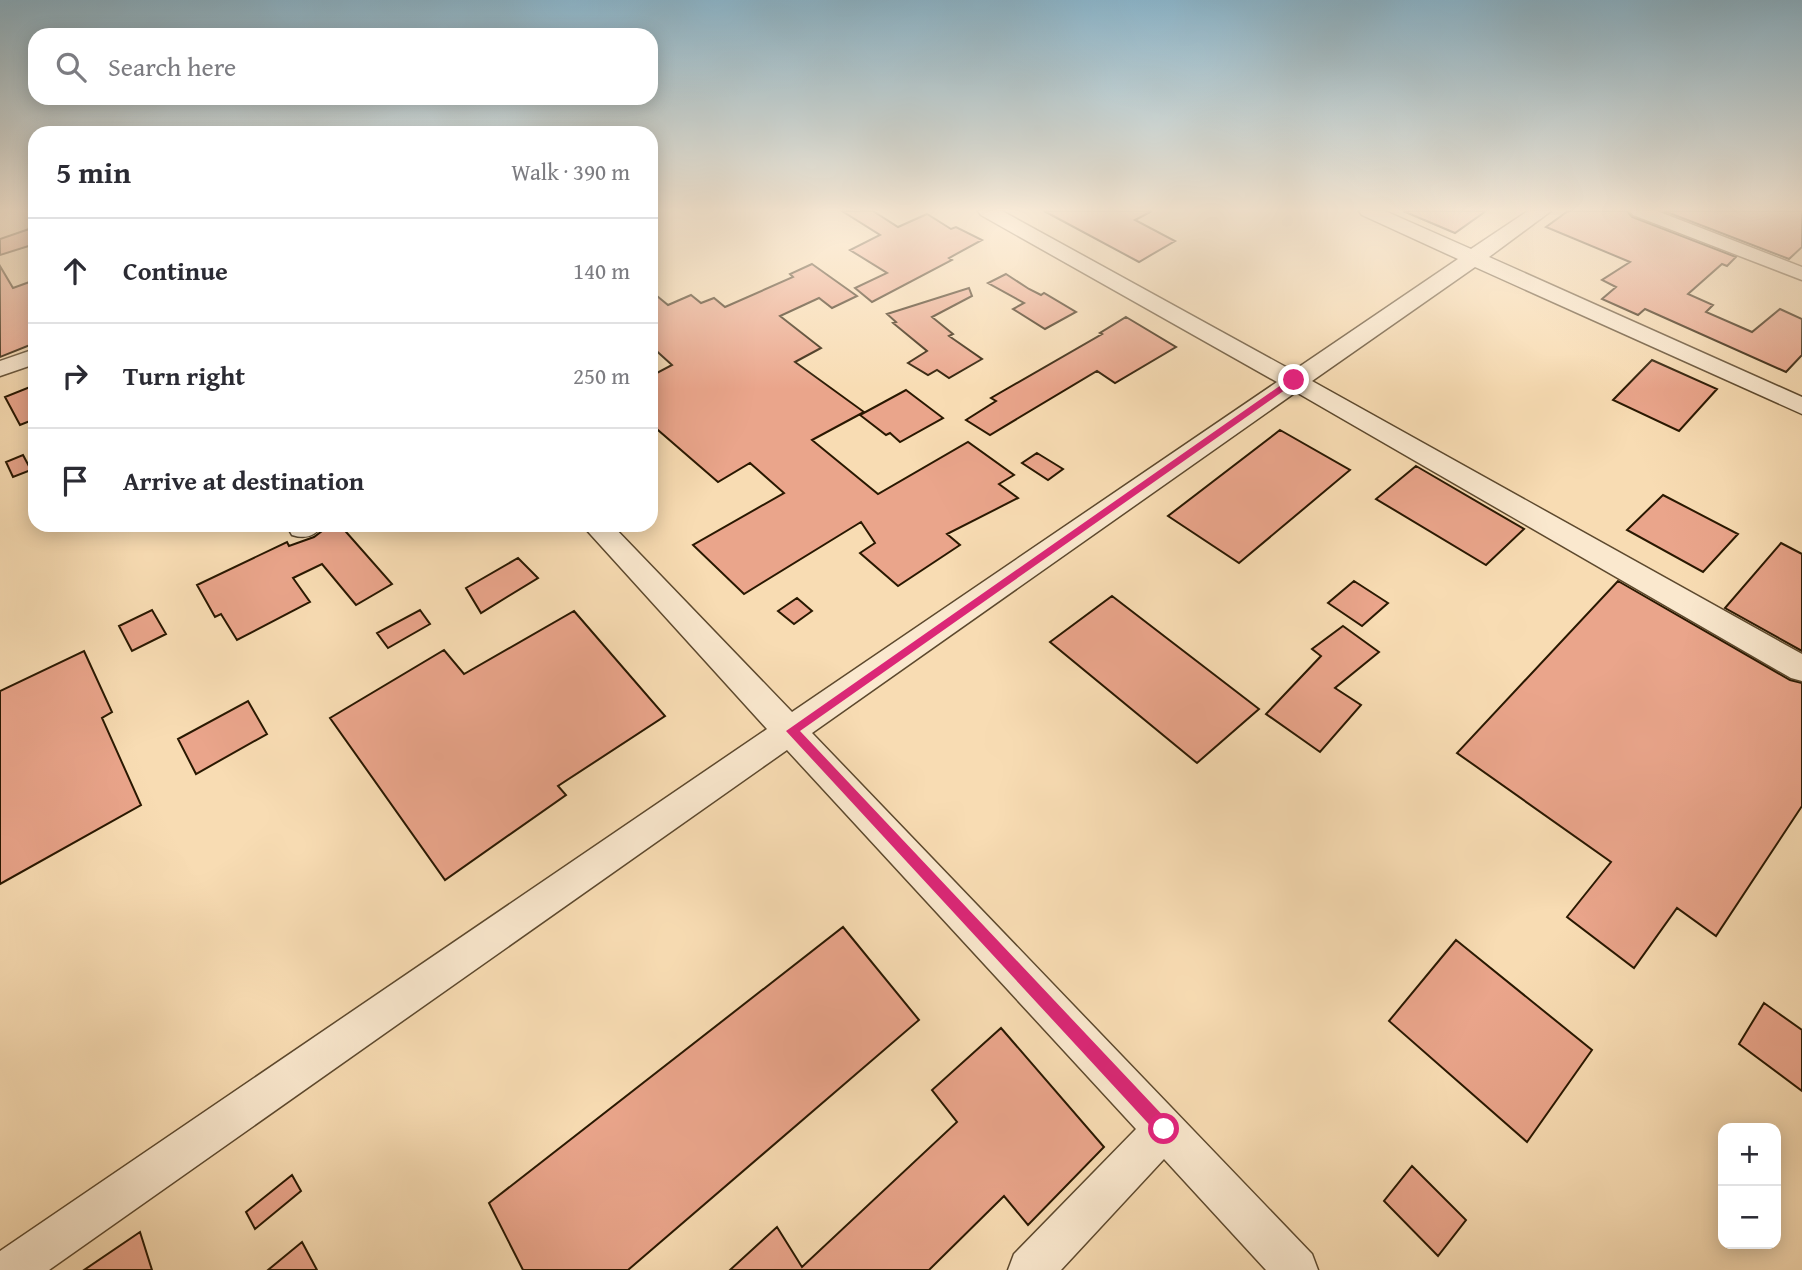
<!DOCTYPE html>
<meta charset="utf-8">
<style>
:root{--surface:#fff;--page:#f7f7f7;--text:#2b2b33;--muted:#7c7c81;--line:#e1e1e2}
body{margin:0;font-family:"Gentium Book Plus",serif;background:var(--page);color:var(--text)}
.controls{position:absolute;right:21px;bottom:21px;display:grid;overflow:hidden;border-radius:14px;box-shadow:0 4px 18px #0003}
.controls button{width:63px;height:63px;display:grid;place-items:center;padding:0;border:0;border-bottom:2px solid var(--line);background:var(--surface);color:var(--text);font:35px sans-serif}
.stop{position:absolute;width:21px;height:21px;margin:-16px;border:5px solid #db2777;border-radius:50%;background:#fff}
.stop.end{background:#db2777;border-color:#fff;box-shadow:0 2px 7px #0008}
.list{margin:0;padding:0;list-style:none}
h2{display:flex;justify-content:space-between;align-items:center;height:91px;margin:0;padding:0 28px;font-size:30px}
h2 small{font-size:23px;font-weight:400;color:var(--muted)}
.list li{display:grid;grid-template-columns:46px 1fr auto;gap:21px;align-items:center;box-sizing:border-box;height:105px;padding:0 28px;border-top:2px solid var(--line)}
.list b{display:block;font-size:26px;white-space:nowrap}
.list em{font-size:23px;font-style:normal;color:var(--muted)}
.icon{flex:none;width:38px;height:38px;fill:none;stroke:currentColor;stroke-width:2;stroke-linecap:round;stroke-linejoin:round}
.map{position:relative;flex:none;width:1802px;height:1270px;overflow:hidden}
.search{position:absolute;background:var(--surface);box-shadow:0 4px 18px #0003;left:28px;top:28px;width:630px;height:77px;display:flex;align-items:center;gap:18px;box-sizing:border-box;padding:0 24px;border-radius:21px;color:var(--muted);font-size:26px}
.panel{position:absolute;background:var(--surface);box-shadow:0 4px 18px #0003;left:28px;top:126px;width:630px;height:406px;border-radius:21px}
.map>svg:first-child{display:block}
.building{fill:#eaa58b;stroke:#291801;stroke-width:2}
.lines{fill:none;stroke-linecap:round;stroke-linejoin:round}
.minor-casing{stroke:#5d492e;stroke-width:3}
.minor{fill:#fae8ce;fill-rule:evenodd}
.route{fill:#db2777}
</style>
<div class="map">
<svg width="1802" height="1270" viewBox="0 0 1802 1270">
<rect width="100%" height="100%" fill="#f8dcb3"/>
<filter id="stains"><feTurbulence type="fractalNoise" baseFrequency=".00286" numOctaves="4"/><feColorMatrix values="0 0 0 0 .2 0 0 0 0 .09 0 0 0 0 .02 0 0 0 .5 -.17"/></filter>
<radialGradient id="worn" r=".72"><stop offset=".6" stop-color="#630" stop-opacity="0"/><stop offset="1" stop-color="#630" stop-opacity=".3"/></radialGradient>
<path class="building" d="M842,211H873L898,227L927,214L951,229L956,227L982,240L949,258L952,260L872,302L855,288L887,273L850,250L880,235Z
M1044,211H1152L1135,220L1175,241L1139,262Z
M1403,211H1486L1455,233Z
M1568,211H1627L1632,217L1736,257L1727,266L1722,264L1688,294L1713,305L1706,312L1752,332L1780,309L1802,319V355L1786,372L1645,309L1638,315L1602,299L1616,287L1602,280L1630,262L1546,227Z
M1664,211H1802V247L1789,259Z
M35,227V244L0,255V239Z
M812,264L857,296L832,308L819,298L780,316L821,348L795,362L864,412L812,440L878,494L968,442L1014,475L999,484L1018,498L947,534L960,545L898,586L860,553L875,543L861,522L744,594L693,545L784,493L750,463L718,482L651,424V376L672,365L651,346V291L668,305L691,295L701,303L714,298L725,307L793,277L790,274Z
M0,266L13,288L35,280V343L0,357Z
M1006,274L1029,289L1041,295L1044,293L1076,312L1045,329L1013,309L1024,303L988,283Z
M969,288L972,296L932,317L953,334L949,336L982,359L949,378L937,370L928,375L908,363L927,351L893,323L896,322L887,314Z
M1126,317L1176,347L1115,383L1097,371L990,435L966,420L996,401L991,398L1102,334L1100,333Z
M1652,360L1717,389L1679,431L1613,400Z
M35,385V419L20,425L5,397Z
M906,390L943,418L900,442L890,433L886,435L860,415Z
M1280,430L1350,470L1239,563L1168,516Z
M1037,453L1063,469L1048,480L1022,463Z
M23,455L31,470L13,477L6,462Z
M1416,466L1524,529L1486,565L1376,499Z
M1663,495L1738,534L1703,572L1627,530Z
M330,525H340L392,584L356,605L322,564L293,578L310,602L237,640L221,614L215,617L197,585L287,542L289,546L314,537Z
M1781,543L1802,554V651L1725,608Z
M518,558L538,578L481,613L466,588Z
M1354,581L1388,603L1362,626L1328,603Z
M1618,581L1790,680L1802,683V806L1716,936L1677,908L1634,968L1567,917L1611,862L1457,753Z
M1112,596L1259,709L1197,763L1050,642Z
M797,598L812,611L794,624L778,611Z
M152,610L166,634L132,651L119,626Z
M420,610L430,624L388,648L377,633Z
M574,611L665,716L558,786L566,795L445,880L330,718L444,650L464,674Z
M1343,626L1379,652L1335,688L1361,705L1320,752L1266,714L1321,656L1312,649Z
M84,651L112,712L102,718L141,805L0,884V691Z
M248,701L267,734L196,774L178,739Z
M843,927L919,1020L628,1270H523L489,1203Z
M1456,940L1592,1050L1527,1142L1389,1021Z
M1764,1003L1802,1030V1091L1739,1044Z
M1001,1028L1104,1147L1028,1225L1004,1196L929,1270H730L777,1227L802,1267L957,1122L932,1090Z
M1412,1166L1466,1220L1438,1256L1384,1201Z
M292,1175L301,1191L255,1229L246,1212Z
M140,1232L152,1270H84Z
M302,1242L317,1270H268Z"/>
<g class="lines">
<defs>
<path id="minor" d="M978,211H1002L1293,371L1458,259L1362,215L1359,211H1385L1471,249L1528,211H1551L1489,257L1802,397V414L1475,267L1312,381L1802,654V681L1791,678L1296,392L812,733L1312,1254L1318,1270H1266L1164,1159L1061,1270H1008L1014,1254L1136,1129L787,750L49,1270H0V1251L767,729L582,525H612L792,712L1277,382L981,215Z
M1630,211H1657L1802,267V280L1633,215Z
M35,349V364L0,376V361Z
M290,525H322C315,537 305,539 292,535L288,528Z"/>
</defs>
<use href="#minor" class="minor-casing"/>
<use href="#minor" class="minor"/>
</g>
<linearGradient id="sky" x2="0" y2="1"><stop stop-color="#8bb7ce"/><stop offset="0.54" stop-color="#fcefdd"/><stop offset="1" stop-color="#fcefdd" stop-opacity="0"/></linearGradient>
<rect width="1802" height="389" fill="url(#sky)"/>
<path class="route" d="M1291,378L1299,380L800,731L1170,1123L1172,1129L1170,1134L1164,1137L1158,1134L786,731Z"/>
<rect width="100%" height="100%" filter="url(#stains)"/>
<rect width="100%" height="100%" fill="url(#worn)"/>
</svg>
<div class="controls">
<button>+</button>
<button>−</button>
</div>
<div class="stop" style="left:1164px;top:1129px"></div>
<div class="stop end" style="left:1294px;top:380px"></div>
<div class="search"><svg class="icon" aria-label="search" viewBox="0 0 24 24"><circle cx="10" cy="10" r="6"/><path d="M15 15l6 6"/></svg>Search here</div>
<section class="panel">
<h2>5 min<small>Walk · 390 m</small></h2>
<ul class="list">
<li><svg class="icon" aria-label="ahead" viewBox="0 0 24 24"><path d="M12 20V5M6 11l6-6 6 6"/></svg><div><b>Continue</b></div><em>140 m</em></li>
<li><svg class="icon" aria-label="right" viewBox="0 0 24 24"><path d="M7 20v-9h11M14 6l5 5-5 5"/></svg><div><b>Turn right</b></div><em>250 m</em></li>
<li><svg class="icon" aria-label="arrive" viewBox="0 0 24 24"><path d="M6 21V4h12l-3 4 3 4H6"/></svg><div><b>Arrive at destination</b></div></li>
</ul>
</section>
</div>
